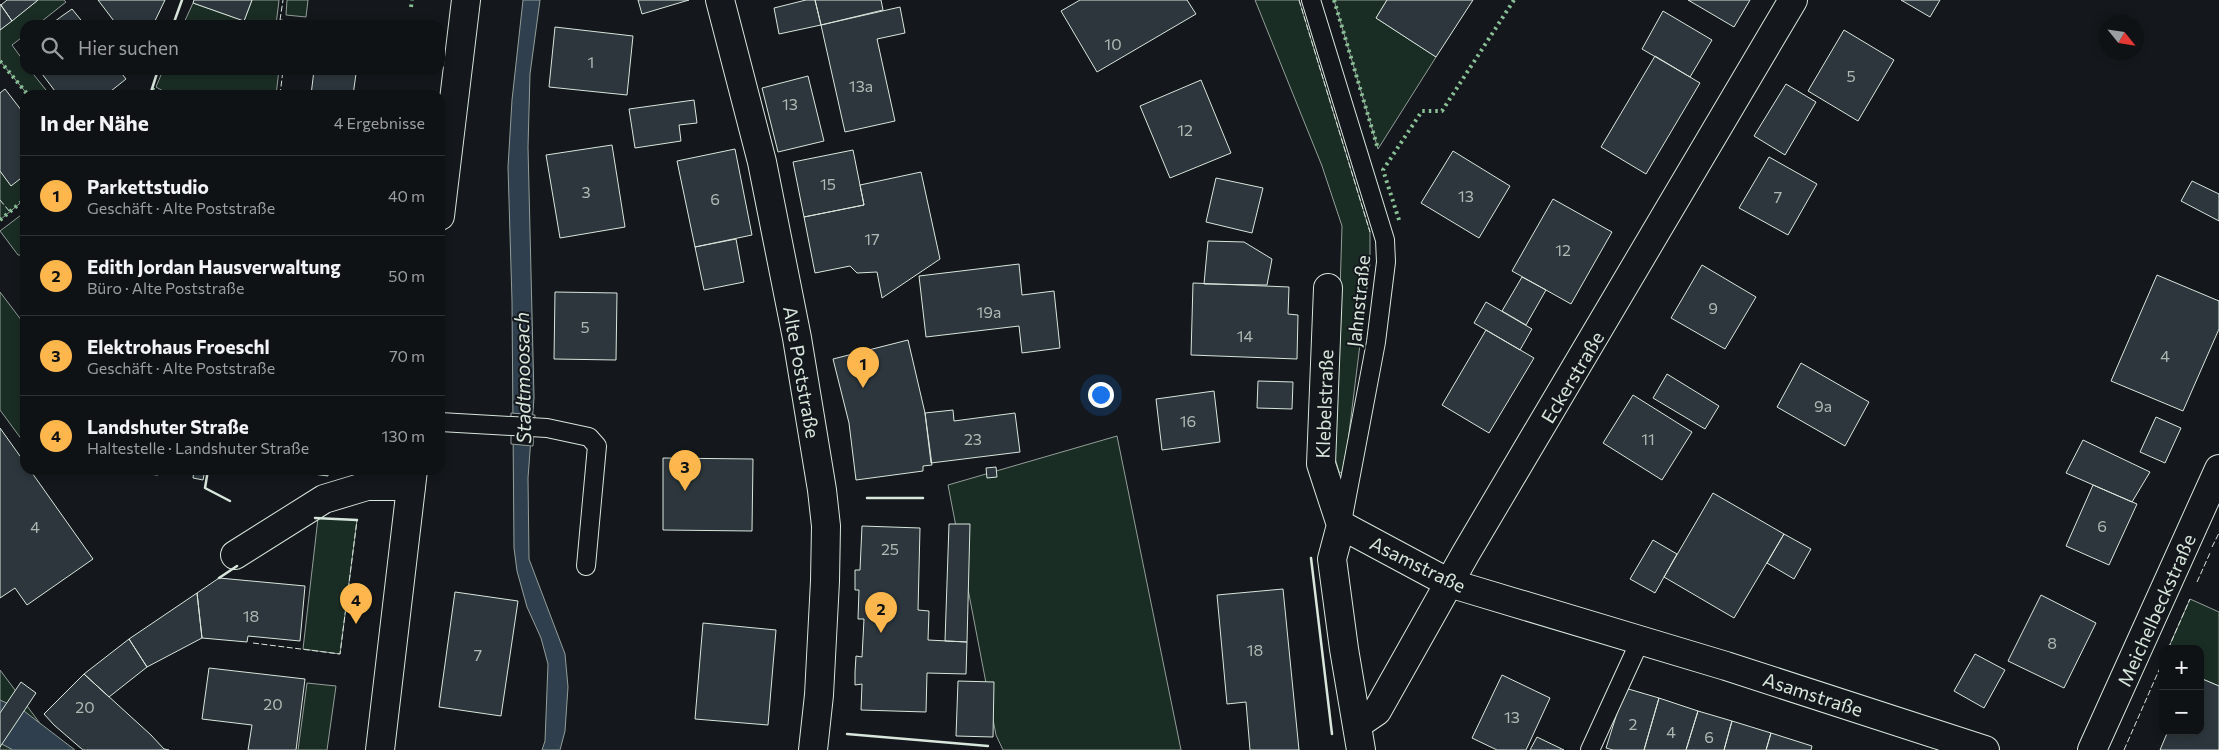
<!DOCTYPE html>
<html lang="de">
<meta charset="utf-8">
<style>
:root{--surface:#0f1215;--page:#1d2022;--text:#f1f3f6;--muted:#9b9ea0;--line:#2f3234;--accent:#ffb74d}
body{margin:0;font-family:Commissioner,sans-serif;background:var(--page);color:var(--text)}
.controls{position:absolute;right:15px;bottom:15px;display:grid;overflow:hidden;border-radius:10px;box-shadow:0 2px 8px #0003}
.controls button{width:45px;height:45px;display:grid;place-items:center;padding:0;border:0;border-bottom:1px solid var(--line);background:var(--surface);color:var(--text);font:25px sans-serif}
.compass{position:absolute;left:2099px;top:15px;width:45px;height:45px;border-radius:50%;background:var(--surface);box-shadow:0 2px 8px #0003;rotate:120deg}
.you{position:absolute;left:1100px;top:394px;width:18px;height:18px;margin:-12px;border:4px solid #fff;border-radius:50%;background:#1a73e8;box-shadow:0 0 0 8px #1a73e833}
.badge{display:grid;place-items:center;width:32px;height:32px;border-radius:50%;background:var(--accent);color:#111;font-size:16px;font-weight:700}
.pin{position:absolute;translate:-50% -41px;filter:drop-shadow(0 1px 2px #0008)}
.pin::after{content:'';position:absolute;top:26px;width:18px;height:15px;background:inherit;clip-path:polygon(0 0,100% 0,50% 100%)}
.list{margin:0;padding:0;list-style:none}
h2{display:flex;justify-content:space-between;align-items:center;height:65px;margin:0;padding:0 20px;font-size:21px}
h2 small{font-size:16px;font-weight:400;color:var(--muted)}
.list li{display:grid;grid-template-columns:32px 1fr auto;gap:15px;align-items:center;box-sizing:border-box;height:80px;padding:0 20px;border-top:1px solid var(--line)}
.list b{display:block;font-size:19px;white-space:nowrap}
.list p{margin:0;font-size:16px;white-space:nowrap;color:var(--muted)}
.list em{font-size:16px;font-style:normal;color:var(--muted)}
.icon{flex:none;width:28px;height:28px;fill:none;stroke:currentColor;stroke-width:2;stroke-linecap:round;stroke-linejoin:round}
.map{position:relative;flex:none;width:2219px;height:750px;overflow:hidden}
.search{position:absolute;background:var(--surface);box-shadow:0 2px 8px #0003;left:20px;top:20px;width:425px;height:55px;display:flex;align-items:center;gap:12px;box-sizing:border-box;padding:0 18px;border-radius:15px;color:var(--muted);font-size:19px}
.panel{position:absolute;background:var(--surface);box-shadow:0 2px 8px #0003;left:20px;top:90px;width:425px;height:385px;border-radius:15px}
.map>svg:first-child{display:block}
.green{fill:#1a2d24;stroke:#939e99}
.water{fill:#2f3f4d;stroke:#939e99}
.pier{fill:#14181c;stroke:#939e99}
.building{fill:#2c363c;stroke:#d8e6dc}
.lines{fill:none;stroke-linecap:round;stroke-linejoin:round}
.service-casing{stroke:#d8e6dc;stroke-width:20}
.minor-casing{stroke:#d8e6dc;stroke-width:30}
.secondary-casing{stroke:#d8e6dc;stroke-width:30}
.service{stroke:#14181c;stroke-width:18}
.minor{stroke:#14181c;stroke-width:28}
.secondary{stroke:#14181c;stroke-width:28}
.hedge{stroke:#8ac095;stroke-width:4;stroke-dasharray:2.5 4;stroke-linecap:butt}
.fence{stroke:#d8e6dc;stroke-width:1;stroke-dasharray:6 2.5;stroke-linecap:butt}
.wall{stroke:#d8e6dc;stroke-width:2.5}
.labels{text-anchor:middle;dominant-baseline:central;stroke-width:4;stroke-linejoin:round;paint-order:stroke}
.number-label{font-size:16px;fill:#adbab4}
.street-label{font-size:19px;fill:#d8e6dc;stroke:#14181c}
.water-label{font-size:20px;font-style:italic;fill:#d8e6dc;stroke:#14181c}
</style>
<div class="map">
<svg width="2219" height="750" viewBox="0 0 2219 750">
<rect width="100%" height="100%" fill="#14181c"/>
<path class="green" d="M38,0H64L66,2L37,25H25V35L12,45L25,63V70H30L50,95H28L0,61V30Z
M252,0H279L276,25H183L193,3L244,21Z
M287,0H308L306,17L286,15Z
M1255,0H1299L1370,232V263L1344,474L1339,472L1335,458L1342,226L1322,166Z
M1334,0H1387L1376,18L1436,57L1378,149Z
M163,70H279L276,95H170L156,87Z
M0,171L11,185L25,175V199L0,220Z
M25,212V255H18L0,231Z
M0,292L25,325V444L0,410Z
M1117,436L1181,750H1003L996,735L948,485Z
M318,518L357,520L340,654L303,649Z
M2190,599L2219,612V686L2200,678V649H2168Z
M0,670L60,750H0Z
M307,683L336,686L327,750H298Z"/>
<path class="water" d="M523,0H540L530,74L528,147L534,398L528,478L529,559L565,654L568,687L565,731L560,750H542L545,741L548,664L541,638L527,607L517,571L514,548L512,301L508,167L512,100Z
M0,700L24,711L75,750H13L0,743Z"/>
<path class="pier" d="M511,413L535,415L533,446L511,444Z"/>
<path class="building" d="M7,0H38L12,21L1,5Z
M98,0H165L153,25H117Z
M194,0H252L244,21L193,3Z
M638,0H689L642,14Z
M806,0H815L821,25L779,34L774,8Z
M815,0H881L883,10L821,25Z
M1080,0H1187L1196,14L1097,72L1061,11Z
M1387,0H1473L1436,57L1376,18Z
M1688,0H1750L1734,27Z
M1901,0H1940L1930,17Z
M0,4L12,21L0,30Z
M900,7L905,33L877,39L895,121L845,132L821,25Z
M72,9L85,25H50L62,16Z
M1663,11L1712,40L1690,77L1642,49Z
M280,20L319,25H279Z
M555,27L633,36L627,95L549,87Z
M1844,30L1894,60L1858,121L1808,91Z
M1655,56L1700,83L1646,174L1601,147Z
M39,70H119L126,79L106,95H58Z
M314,70L356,74L353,95H311Z
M808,76L824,141L778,152L762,88Z
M1201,80L1231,153L1170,178L1140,106Z
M1786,84L1816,102L1785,155L1754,136Z
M5,89L25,115V175L11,186L0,171V93Z
M694,100L697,123L679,125L681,141L635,148L629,109Z
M612,145L625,227L560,238L546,155Z
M735,149L752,235L695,247L677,161Z
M853,150L864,205L804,217L793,162Z
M1453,151L1510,186L1479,238L1421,203Z
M1769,157L1817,184L1788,235L1739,208Z
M921,172L940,259L882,298L877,272L857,273L850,266L815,273L804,217L864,205L860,185Z
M1216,178L1263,188L1252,233L1206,222Z
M2192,181L2219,194V221L2181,201Z
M1553,199L1612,232L1571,304L1512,271Z
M736,239L744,282L704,290L695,247Z
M1208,241L1244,242L1272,259L1267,285L1204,284Z
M1019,264L1022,295L1054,291L1060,348L1022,353L1019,326L926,337L919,276Z
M1702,265L1756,297L1725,349L1671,318Z
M2157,275L2219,301V329L2183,411L2111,381Z
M1522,277L1546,290L1526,325L1502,311Z
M1193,283L1289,287L1288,314L1298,315L1297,359L1191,355Z
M555,292L617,293L616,360L554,359Z
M1486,302L1532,329L1520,350L1474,323Z
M1486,330L1534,358L1489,433L1442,405Z
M908,340L925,413L932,465L923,466V471L856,480L849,423L833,359Z
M1801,363L1869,402L1845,446L1777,407Z
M1667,374L1719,406L1705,429L1653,398Z
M1258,381L1293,382L1292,409L1257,408Z
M1214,391L1220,442L1162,450L1156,399Z
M1633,395L1692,432L1662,480L1603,443Z
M953,410L954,421L1015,413L1020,452L931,463L925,413Z
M2156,417L2181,428L2165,463L2140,452Z
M0,428L25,463V470H30L93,559L27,605L15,588L0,598Z
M2083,440L2150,472L2132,502L2066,473Z
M663,458L753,459L752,531L663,530Z
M996,467L997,477L987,478L986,468Z
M104,470H158V475Z
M194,470H205L203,480L193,478Z
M283,470H328V476Z
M2093,485L2137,504L2109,565L2066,546Z
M1713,493L1784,534L1734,618L1664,577Z
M949,524H970L967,642L945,641Z
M862,526L920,528L918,610L929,611L928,640L967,642L966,674L927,673L926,712L861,710L862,684L855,685V672L856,656L862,657L864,619H858L859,590H855V570H860Z
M1784,534L1811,549L1794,579L1767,563Z
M1653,540L1677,554L1655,593L1630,579Z
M219,578L305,586L300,641L248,636L247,642L202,638L197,593Z
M1283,589L1299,750H1250L1246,702L1227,704L1217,595Z
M455,592L518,601L501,716L439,707Z
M197,593L202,638L147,667L129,639Z
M2041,595L2096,623L2064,688L2008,661Z
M703,623L776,630L768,725L695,719Z
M129,639L147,667L109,697L84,674Z
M1975,654L2005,670L1984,708L1954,691Z
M209,668L305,679L296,750H248L252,725L202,719Z
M84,674L151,735L164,749L169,750H83L54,725L44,714Z
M1502,675L1550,698L1526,750H1497L1472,738Z
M2200,678L2219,686V750H2160L2168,731H2200Z
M958,681L994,682L993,737L956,736Z
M21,682L36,693L0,747V713Z
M1625,688L1659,698L1644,750H1613L1606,748Z
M1659,698L1698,711L1686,750H1644Z
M1698,711L1732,721L1724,750H1686Z
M1732,721L1771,733L1766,750H1724Z
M1771,733L1812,746L1811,750H1766Z
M1537,737L1564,750H1530Z"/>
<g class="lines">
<defs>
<path id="service" d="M1311,0L1385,240L1386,262L1376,342L1342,522
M440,422L547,428L589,437L597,446L586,566
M1590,750L1640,641"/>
<path id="minor" d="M720,0L762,162L797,338L822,490L826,526L825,581L819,695L813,750
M1328,288L1321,464L1341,525L1332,559L1344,649L1361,750
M1341,525L1449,583L1726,666L1985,750
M235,555L324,499L367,486H411
M1358,724L1377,711L1466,553L1793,0
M2092,750L2219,469"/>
<path id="secondary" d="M440,216L466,0
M380,750L413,470"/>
</defs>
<use href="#service" class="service-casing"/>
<use href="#minor" class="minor-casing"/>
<use href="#secondary" class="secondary-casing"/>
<use href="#service" class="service"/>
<use href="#minor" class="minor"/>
<use href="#secondary" class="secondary"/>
<path class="hedge" d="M1334,0L1378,149
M411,7L412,0
M0,61L28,95
M152,89L162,95
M0,220L25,199
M1399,220L1383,170L1422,111H1442L1514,0"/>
<path class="fence" d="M1299,0L1370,232
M280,20L283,0
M280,95L283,70
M0,200L10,212
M2212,547L2219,533
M2197,582L2210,553
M253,643L340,654L357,520
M2168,649L2190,599
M2124,750L2163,661"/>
<path class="wall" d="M173,25L182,0
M150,95L158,70
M208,470L205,488L230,501
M867,498H923
M315,518L357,520
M1311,558L1332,734
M219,578L237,566
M847,734L988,746"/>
</g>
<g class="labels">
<g class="number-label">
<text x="1113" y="43">10</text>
<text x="591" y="61">1</text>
<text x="1851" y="75">5</text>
<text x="861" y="85">13a</text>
<text x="790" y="103">13</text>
<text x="1185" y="129">12</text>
<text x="828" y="183">15</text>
<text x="586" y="191">3</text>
<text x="1466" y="195">13</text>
<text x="1778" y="196">7</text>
<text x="715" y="198">6</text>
<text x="872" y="238">17</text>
<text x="1563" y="249">12</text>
<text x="1713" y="307">9</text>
<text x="989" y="311">19a</text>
<text x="585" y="326">5</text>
<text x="1245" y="335">14</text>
<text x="2165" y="355">4</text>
<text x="1823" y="405">9a</text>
<text x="1188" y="420">16</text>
<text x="973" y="438">23</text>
<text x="1648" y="438">11</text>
<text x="2102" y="525">6</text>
<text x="35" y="526">4</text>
<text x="890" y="548">25</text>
<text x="251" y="615">18</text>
<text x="2052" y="642">8</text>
<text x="1255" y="649">18</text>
<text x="478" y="654">7</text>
<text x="273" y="703">20</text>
<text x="85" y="706">20</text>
<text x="1512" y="716">13</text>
<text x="1633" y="723">2</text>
<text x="1671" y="731">4</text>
<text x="1709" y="736">6</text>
</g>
<g class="street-label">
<text transform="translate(1358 301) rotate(-84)">Jahnstraße</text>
<text transform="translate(802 372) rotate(80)">Alte Poststraße</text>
<text transform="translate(1572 377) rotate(-59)">Eckerstraße</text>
<text transform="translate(1324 404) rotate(-88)">Klebelstraße</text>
<text transform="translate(1418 564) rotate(26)">Asamstraße</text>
<text transform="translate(2156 610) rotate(-66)">Meichelbeckstraße</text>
<text transform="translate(1813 694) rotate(18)">Asamstraße</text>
</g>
<g class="water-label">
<text transform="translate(522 378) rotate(-91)">Stadtmoosach</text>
</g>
</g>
</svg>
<div class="controls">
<button>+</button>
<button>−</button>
</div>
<svg class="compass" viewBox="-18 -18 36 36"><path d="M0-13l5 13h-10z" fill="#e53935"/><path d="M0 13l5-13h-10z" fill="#9b9ea0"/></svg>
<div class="you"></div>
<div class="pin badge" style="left:863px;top:388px">1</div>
<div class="pin badge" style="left:881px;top:633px">2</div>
<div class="pin badge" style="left:685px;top:491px">3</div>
<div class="pin badge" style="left:356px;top:624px">4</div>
<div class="search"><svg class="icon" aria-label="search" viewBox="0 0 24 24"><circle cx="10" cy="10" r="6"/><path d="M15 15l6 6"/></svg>Hier suchen</div>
<section class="panel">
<h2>In der Nähe<small>4 Ergebnisse</small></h2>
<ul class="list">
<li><span class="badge">1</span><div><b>Parkettstudio</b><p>Geschäft · Alte Poststraße</p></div><em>40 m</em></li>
<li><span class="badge">2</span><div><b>Edith Jordan Hausverwaltung</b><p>Büro · Alte Poststraße</p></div><em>50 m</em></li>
<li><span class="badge">3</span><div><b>Elektrohaus Froeschl</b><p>Geschäft · Alte Poststraße</p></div><em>70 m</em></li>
<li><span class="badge">4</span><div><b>Landshuter Straße</b><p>Haltestelle · Landshuter Straße</p></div><em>130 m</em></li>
</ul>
</section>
</div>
